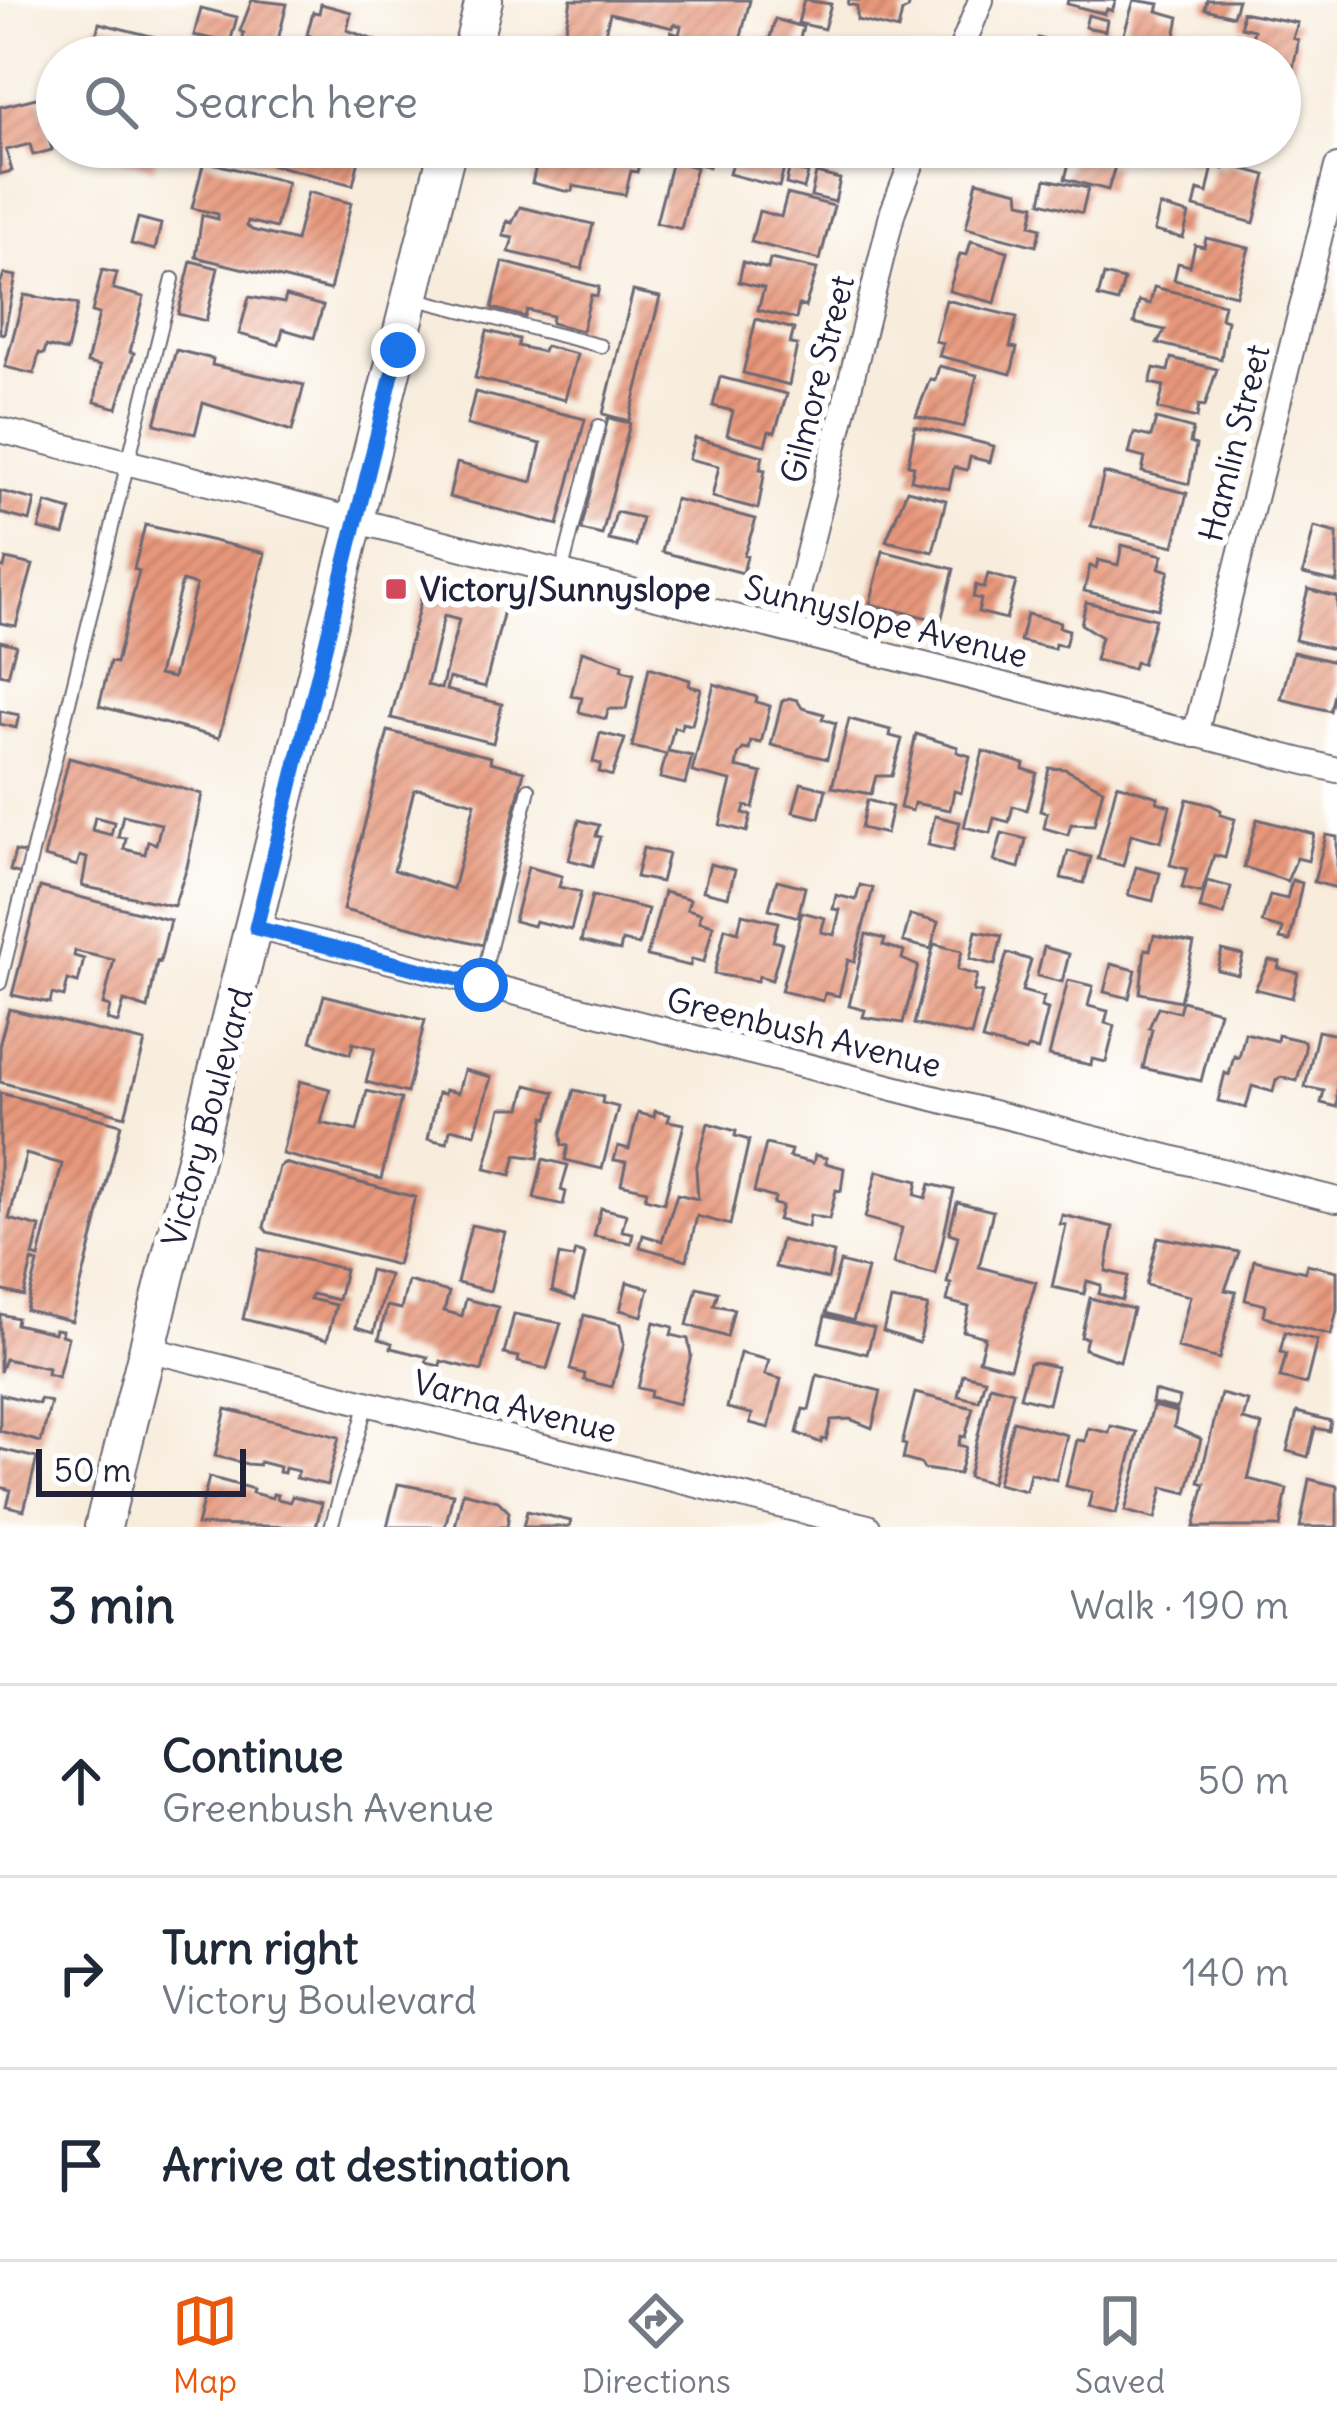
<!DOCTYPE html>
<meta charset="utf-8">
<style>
:root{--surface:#fff;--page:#f2f2f3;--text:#1f2937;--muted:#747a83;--line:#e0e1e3;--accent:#ea580c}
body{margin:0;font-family:Delius,sans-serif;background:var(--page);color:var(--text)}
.scale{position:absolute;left:36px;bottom:30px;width:210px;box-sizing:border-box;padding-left:12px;border:6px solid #22223b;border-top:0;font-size:33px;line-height:42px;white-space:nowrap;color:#22223b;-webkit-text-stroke:9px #fff;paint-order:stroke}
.stop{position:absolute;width:36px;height:36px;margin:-27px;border:9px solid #1a73e8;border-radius:50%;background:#fff}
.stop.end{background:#1a73e8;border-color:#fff;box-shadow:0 3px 12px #0008}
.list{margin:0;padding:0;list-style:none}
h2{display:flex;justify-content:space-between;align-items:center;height:156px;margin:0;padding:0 48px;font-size:51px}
h2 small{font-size:39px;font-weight:400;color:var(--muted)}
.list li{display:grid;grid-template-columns:78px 1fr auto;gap:36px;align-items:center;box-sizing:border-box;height:192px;padding:0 48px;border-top:3px solid var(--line)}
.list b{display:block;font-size:45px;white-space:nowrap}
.list p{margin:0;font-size:39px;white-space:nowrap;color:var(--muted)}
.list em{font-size:39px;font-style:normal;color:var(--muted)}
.icon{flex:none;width:66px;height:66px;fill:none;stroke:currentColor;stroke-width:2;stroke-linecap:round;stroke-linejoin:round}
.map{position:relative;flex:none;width:1337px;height:1527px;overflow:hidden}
.search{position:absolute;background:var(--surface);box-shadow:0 3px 9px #0004;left:36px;right:36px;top:36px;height:132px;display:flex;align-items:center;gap:30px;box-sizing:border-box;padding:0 42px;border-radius:66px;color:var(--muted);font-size:45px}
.sheet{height:732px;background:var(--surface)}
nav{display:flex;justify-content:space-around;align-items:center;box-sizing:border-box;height:168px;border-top:3px solid var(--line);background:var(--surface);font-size:33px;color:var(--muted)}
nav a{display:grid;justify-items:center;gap:6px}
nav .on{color:var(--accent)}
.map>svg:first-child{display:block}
.building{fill:url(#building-hatch);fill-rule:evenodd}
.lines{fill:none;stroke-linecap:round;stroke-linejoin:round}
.service-casing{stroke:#6d6974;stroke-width:16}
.minor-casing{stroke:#6d6974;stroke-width:28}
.primary-casing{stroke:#6d6974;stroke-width:40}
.service{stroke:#fff;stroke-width:12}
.minor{stroke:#fff;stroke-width:24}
.primary{stroke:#fff;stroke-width:36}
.route{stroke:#1a73e8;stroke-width:15}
.poi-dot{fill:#d1495b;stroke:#fff;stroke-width:4.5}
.labels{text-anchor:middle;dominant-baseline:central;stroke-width:12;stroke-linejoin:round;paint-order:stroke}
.street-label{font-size:33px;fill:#22223b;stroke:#fff}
.poi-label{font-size:33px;font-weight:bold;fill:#22223b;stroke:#fff;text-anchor:start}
</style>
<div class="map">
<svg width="1337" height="1527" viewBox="0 0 1337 1527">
<defs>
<pattern id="building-hatch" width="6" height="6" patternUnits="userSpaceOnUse" patternTransform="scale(3)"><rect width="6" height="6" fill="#e8987b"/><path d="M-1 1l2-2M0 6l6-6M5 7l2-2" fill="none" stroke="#bc7c66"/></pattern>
</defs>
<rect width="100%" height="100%" fill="#fff"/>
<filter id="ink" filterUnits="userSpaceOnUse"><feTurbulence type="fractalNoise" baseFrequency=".00833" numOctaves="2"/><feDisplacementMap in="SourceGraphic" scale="24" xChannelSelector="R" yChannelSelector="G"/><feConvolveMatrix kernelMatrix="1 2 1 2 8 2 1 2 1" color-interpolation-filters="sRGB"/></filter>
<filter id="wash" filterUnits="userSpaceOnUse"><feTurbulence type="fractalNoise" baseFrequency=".004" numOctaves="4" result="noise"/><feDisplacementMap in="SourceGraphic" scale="48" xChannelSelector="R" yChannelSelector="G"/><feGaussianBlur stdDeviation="2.7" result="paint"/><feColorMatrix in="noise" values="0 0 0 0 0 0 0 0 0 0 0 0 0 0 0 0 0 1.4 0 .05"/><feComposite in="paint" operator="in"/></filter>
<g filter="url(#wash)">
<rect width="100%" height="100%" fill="#f8eddd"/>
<g id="blocks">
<path class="building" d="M252,0L287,4L274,56L241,47L244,33L240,31Z
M571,0H750L736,57H665L671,32L679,35L681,26L674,24L673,28L610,13L599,57H553L559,32L565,33Z
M804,0L831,4L824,29L798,23Z
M849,0H911L908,9L902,12L898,30L857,20V6L848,4Z
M1068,0H1116L1112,11L1107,9L1105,14L1067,4Z
M1134,0L1159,4L1157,11L1179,17L1171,57H1157L1159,46L1153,45L1151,57H1103L1109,36L1141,44L1123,37Z
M1207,0H1238L1233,16L1205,9Z
M321,4L351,12L347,30L390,46L387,57L315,55L318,44L310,42L311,36L307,35L313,12L319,13Z
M201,8L237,17L230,43L194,35Z
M1242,12L1298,23L1293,38L1298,40L1297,50L1291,76L1280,73V57H1230L1236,33L1252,38L1254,30L1241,27Z
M1088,15L1107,20L1105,31L1085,27Z
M775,19L803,27L796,52L768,45Z
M99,23L203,49L201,57H91Z
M1038,38L1080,49L1078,57H1033Z
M40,97L52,150L33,155L30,144L6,150L12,171L0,174V107Z
M91,147H158L154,168L90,153Z
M231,147H362L353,185L230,154Z
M541,147H596L641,158L637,172L631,171L625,195L573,186L572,191H565L532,183Z
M637,147H714L709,167Z
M764,147H816L810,160Z
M1177,147H1204L1200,164L1174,157Z
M735,152L785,165L779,187L729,174Z
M1071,155L1115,166L1108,190L1065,179Z
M204,161L287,182L276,228L248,221L247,226L252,230L296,241L308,192L351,203L330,290L196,257L202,215L218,219V214L192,208Z
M672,161L696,167L681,229L656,223Z
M1226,164L1266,175L1254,223L1194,207L1198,190L1207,193L1213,166L1224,169Z
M789,169L808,173L804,189L786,184Z
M816,173L840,179L835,202L811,196Z
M1046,179L1088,188L1082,213L1041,202Z
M977,181L1019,191L1020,202L1035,205L1031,225L1041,228L1036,246L966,228Z
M787,194L834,206L820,260L751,242L759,211L781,217Z
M1160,206L1189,214L1183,238L1154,231Z
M520,207L593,224L582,269L509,252L513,238L503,236L507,221L512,223Z
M138,218L161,224L155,250L131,244Z
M1206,238L1249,248L1236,295L1174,280L1178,263L1190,266L1195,245L1204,247Z
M971,241L1008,251L995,303L949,291L960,254L967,255Z
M770,259L817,269L805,307L799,305L796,319L758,310L764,288L739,282L743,262L768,269Z
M191,261L218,268L206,321L178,314Z
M503,262L599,287L597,296L591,295L582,331L551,323L552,316L527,310L525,317L492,308Z
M102,270L117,273L113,289L144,297L130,352L134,353L117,408L95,402L100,366L87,363L99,314L92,312Z
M4,274L16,276L4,334L0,333V284Z
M1104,275L1124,280L1118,302L1098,297Z
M1154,287L1224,304L1221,318L1227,320L1221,359L1157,343L1165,330L1134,323L1139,301L1150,304Z
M633,291L660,297L629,421L603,414Z
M24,295L78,304L67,351L46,346L44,354L39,353L34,374L5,367Z
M286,296L323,306L314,338L283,329L279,345L239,334L249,297L284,303Z
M946,300L1017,317L1010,347L1017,348L1011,374L939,356L943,343L935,341Z
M756,319L794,329L790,344L797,345L789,385L743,373Z
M487,331L519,339L518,346L543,352L545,346L577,354L565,400L475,378Z
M176,350L213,359L212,365L304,385L292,431L203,403L195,434L155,424Z
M1171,358L1217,369L1205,406L1199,405L1197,418L1158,409L1164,386L1150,383L1154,368L1168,371Z
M939,366L977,375L964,427L916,416L930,379L935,380Z
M720,377L787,394L775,432L769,431L765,445L727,435L733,411L713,406Z
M475,392L585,419L558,525L449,497L457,463L532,482L541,444L467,425Z
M608,418L630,423L602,535L581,530Z
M1156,419L1193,429L1190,443L1196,445L1189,484L1142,472L1145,458L1129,454L1134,433L1151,437Z
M915,426L994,446L990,462L970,457L967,470L954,467L949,489L911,480L914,466L908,465Z
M695,438L763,456L760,469L765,470L758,509L712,497L719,466L689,459Z
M1104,473L1187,493L1174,546L1091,526Z
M907,490L946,500L933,552L886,541Z
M0,491L35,500L30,521L0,513Z
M675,499L756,519L744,555L747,556L743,573L662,552Z
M46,503L71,510L64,535L39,529Z
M616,512L642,518L636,546L609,540Z
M145,525L265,553L219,738L99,706L110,662L116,663L139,571L134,569ZM182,581L196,585L173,678L158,675Z
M1314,527L1337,533V582L1303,574Z
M1122,545L1163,555L1159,568L1169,571L1158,609L1084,591L1090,566L1096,568L1098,560L1118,565Z
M883,551L954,569L941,621L870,604Z
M6,559L33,565L16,626L0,623V567L4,568Z
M988,574L1016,582L1006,619L978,612L981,599L973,597L976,585L984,588Z
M430,583L506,602L485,687L449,678L446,690L502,704L493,743L391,718L425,584ZM444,616L459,620L441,689L427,685Z
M1308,589L1337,597V650L1295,640Z
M1086,602L1155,619L1142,664L1135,662L1133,669L1095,660L1101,637L1081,624Z
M1027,614L1060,622L1059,627L1069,630L1065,646L1055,644L1054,649L1020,641Z
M0,641L16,645L8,676L0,674Z
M582,651L623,664L622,670L634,673L626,709H608L606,719L579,712L582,698L571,696Z
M1293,652L1335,662L1337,681L1330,711L1281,699Z
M649,667L690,680L689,686L701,689L692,725L682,723L681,729L674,727L668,751L692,756L685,784L660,778L666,754L632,747Z
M714,684L757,697L756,702L770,706L761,743L751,741L749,750L743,749L738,756L736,767L762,773L753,808L745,806L743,813L751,815L747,832L720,825L731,781L692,772Z
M789,698L797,700L802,708L824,714L822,719L836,723L827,759L771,745L782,701Z
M0,711L19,715L16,728L0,724Z
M849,719L891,730L890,736L902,739L892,776H876L871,794L832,787Z
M388,731L491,757L490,762L524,771L483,945L343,910ZM420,789L475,803L453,889L394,870L414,790Z
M600,733L625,739L612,776L599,772L601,764L593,762Z
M916,734L958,747L957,752L970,756L961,793L954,791L950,810L914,803L912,811L900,808Z
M983,751L1024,764L1023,769L1037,773L1027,810L1013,806L1009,822L994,818L990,833L964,827Z
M69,758L202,794L187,867L174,906L82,886L87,858L80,856L77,866L44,857ZM123,815L161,824L156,844L148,841L145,854L124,849L126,838L118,837ZM95,817L114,822L111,835L92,830Z
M1049,768L1065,769L1103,789L1094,825L1071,824L1068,835L1044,828L1047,813L1040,811Z
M801,783L826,789L819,818L793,812Z
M1117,784L1158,797L1157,802L1170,806L1161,842L1131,834L1123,866L1098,859Z
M1187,799L1211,805L1221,810L1220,815L1235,819L1225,858L1214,855L1202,893L1182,888L1187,869L1170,865Z
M867,800L892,807L886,834L861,828Z
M935,816L960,822L953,851L928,845Z
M1257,819L1314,834L1308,861L1297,858L1287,881L1244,867Z
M579,820L599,825L596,836L601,837L593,866L569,860Z
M1002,833L1026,839L1019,868L994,861Z
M1326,835L1337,837V888L1314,882Z
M643,848L668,854L661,882L636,877Z
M15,851L27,854L22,874L10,871Z
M1068,851L1091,857L1084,883L1061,878Z
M710,864L735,870L728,897L703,891Z
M528,867L562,876L559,887L581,892L571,930L535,921L533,926L514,921Z
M1136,867L1160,873L1153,901L1128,895Z
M777,880L805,887L798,917L769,909Z
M1292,880L1302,883L1290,941L1280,939L1283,929L1262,923L1270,895L1287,899Z
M1207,881L1231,887L1224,915L1200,909Z
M860,885L873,888L854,962L848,960L839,996L825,993L823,1001L781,991L802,912L825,918L821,932L834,935L840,910L833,909L836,895L856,900Z
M40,887L170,920L160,962L157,961L148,1009L124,1001L118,1023L107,1020L110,1007L103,1005L114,960L75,951L74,956L84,959L78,983L68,980L64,997L52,994L50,1003L12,995Z
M664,892L690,899L687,909L701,913L699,921L713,925L704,962L692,959L690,966L647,956Z
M592,896L648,909L639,945L622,941L620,951L581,941Z
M742,914L778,922L773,941L782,943L772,980L759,976L757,981L714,974L725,928L738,932Z
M910,915L938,922L931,949L903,942Z
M976,931L1002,936L995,965L970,959Z
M866,934L885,939L883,945L904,951L902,959L918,966L903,1023L863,1017L865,1010L849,1006Z
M1154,935L1194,943L1180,1001L1140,993L1145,949L1150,950Z
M934,944L962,951L957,970L977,975L973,991L982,993L971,1036L914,1024Z
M1044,947L1069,954L1062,982L1037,976Z
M1222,950L1243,955L1238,975L1217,970Z
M1007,953L1031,960L1022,991L1044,997L1041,1007L1048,1009L1038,1050L1028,1048L1026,1052L982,1040Z
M1269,960L1280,962L1278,968L1298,973L1292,998L1255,989Z
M1111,964L1136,970L1129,998L1104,992Z
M1068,980L1093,986L1088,1006L1108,1011L1105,1023L1115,1026L1106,1062L1092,1059L1091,1065L1049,1056Z
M324,995L425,1020L407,1093L366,1082L375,1048L353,1043L350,1054L311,1041Z
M1182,1001L1219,1011L1201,1081L1143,1068L1152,1029L1149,1028L1158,1007L1179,1012Z
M9,1009L145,1042L125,1116L0,1082V1042Z
M1318,1031L1337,1035V1107L1321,1103L1324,1091L1305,1087Z
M1245,1033L1277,1041L1278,1035L1304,1041L1305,1049L1297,1081L1281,1077L1276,1080L1273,1092L1252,1086L1246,1108L1218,1101L1225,1073L1229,1075L1234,1056L1239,1058Z
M464,1070L491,1077L475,1134L455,1129L450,1130L447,1143L428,1139L438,1093L444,1094L445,1090L458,1093Z
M300,1081L330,1089L321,1123L357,1131L367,1091L401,1099L381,1179L282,1154Z
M527,1085L555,1092L548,1118L545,1117L538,1158L516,1155L511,1175L485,1169L501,1108H521Z
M574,1090L603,1097L602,1103L618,1107L602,1169L565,1160L568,1146L562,1145L561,1134Z
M0,1093L121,1124L72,1321L26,1310L38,1263L32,1261L24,1296L0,1290ZM26,1154L62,1164L39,1258L33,1256L40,1227L9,1219Z
M655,1111L670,1115L668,1121L684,1124L664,1203L645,1198L647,1190L621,1184L626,1162L614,1160L618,1146L629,1149L638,1113L654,1117Z
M708,1123L736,1131L735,1136L749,1140L730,1225L697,1216L687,1260L640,1247L643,1235L662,1241L677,1194L698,1199L696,1169Z
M766,1144L791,1150L789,1157L813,1163L815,1155L827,1158L825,1163L844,1168L841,1191L836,1190L829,1219L810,1215L808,1227L778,1220L782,1206L773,1204L775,1198L754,1192Z
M543,1159L568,1165L561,1190L566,1192L563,1205L534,1198Z
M284,1163L415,1197L397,1265L267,1232L264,1227L279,1167Z
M877,1171L918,1181L915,1195L926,1198L930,1184L954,1190L935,1274L893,1264L902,1228L865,1218Z
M957,1202L993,1211L979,1267L1036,1282L1010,1368L979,1360L985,1337L963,1331L969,1307L947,1301L951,1284L947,1283L958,1236L949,1233Z
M601,1208L626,1214L622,1231L633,1233L631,1243L594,1236Z
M1062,1215L1113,1227L1106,1271L1128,1276L1122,1300L1099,1294L1101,1285L1087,1281L1084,1294L1052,1287L1066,1225L1060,1224Z
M471,1225L505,1232L490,1291L457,1283Z
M1158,1237L1239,1252L1225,1290L1236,1292L1219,1359L1177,1348L1190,1296L1146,1285Z
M781,1240L834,1253L828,1279L775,1267Z
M259,1249L345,1269L338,1300L312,1294L310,1299L336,1305L327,1340L243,1319Z
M575,1251L585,1254L575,1299L552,1291L559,1255L573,1258Z
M1254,1260L1305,1272L1307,1264L1337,1271V1310L1331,1335L1280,1322L1264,1315L1266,1305L1245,1300Z
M840,1262L867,1269L853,1321L826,1313Z
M370,1270L389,1275L374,1332L356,1327Z
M408,1281L449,1292L444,1311L462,1316L466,1299L498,1307L482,1371L441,1361L440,1366L426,1363L428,1357L391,1348L392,1343L379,1339L387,1306L401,1309Z
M627,1282L649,1288L642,1316L620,1310Z
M697,1287L718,1292L714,1305L734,1309L727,1337L687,1325Z
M1090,1298L1133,1309L1120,1361L1084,1349L1087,1338L1081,1337Z
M891,1300L928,1306L919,1343L883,1331Z
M0,1314L17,1318L16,1324L54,1333L55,1329L62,1330L61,1335L68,1337L58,1377L47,1374L48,1368L5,1359L0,1372Z
M514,1314L561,1323L547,1369L518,1362L519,1357L504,1354Z
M584,1315L620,1324L624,1344L612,1387L584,1380L585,1374L570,1370Z
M825,1316L874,1328L867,1354L819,1342Z
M654,1322L673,1327L671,1335L688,1339L691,1355L679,1404L650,1397L651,1391L638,1388Z
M1285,1332L1317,1340L1306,1384L1280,1378L1286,1354L1280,1352Z
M740,1353L769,1360L765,1375L781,1379L769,1428L750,1423L752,1414L727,1408Z
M1035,1362L1057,1367L1048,1404L1020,1397L1029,1363Z
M963,1374L985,1379L979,1401L958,1396Z
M817,1375L881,1391L872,1428L850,1419L831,1420L826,1440L822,1439L821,1443L797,1433L803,1409L809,1410Z
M990,1385L1013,1391L991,1483L968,1477Z
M1154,1391L1180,1398L1177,1409L1152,1403Z
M915,1393L973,1408L965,1437L961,1436L958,1445L966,1447L959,1474L924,1469L921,1464L903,1459L906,1445L902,1444Z
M0,1394L39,1404L40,1399L51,1402L41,1442L0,1431Z
M1221,1394L1248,1401L1243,1420L1262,1425L1248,1479L1287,1489L1280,1527H1194L1205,1484L1199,1482Z
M1153,1406L1177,1412L1174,1427L1201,1439L1187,1493L1163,1487L1155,1519L1125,1511Z
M226,1409L339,1437L327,1485L296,1478L298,1471L285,1468L284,1473L279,1472L280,1467L260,1462L259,1465L247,1464L215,1456Z
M1297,1412L1331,1421L1329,1431L1315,1428L1308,1457L1287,1451Z
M1013,1421L1067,1435L1056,1480L1030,1473L1026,1491L997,1484Z
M1111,1426L1137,1432L1116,1514L1088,1507L1092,1492L1066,1486L1077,1440L1085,1441L1088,1428L1109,1433Z
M0,1449L37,1458L24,1510L7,1506L11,1490L0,1487Z
M209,1477L253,1489L252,1493L272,1498L273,1494L278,1495L277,1499L290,1502L292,1496L322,1503L316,1527L197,1525Z
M1309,1479L1337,1486V1527H1300Z
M398,1484L453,1494L445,1527H387Z
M463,1492L498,1501L509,1512L507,1527H455Z
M527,1511L571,1521L569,1527H523Z"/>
</g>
</g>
<g filter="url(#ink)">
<use href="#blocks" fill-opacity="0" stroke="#6d6974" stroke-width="3"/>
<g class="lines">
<defs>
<path id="service" d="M413,298L601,346
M562,570L599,426
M0,983L173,279
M481,984L529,789
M331,1527L367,1403"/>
<path id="minor" d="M958,57L981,0
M0,430L1337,770
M789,630L893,211L918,147
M1195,735L1337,167
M256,927L1337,1200
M147,1349L868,1527"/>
<path id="primary" d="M470,57L484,0
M103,1527L448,147"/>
</defs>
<use href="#service" class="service-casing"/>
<use href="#minor" class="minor-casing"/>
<use href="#primary" class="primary-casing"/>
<use href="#service" class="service"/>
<use href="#minor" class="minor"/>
<use href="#primary" class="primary"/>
</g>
</g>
<g class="lines" filter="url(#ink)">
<path class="route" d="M398,350L256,928L481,985"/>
</g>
<rect class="poi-dot" x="384" y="577" width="24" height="24" rx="6"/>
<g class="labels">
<g class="street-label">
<text transform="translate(817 379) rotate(-76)">Gilmore Street</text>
<text transform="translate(1234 443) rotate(-76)">Hamlin Street</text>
<text transform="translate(886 621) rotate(14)">Sunnyslope Avenue</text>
<text transform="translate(804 1032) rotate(14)">Greenbush Avenue</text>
<text transform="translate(207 1117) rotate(-75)">Victory Boulevard</text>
<text transform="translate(515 1406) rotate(14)">Varna Avenue</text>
</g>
<g class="poi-label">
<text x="420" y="589">Victory/Sunnyslope</text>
</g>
</g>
</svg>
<div class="scale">50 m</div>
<div class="stop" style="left:481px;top:985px"></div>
<div class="stop end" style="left:398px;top:350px"></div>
<div class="search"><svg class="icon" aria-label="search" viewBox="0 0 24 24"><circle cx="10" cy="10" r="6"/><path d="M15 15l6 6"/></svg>Search here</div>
</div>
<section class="sheet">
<h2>3 min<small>Walk · 190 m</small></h2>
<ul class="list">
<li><svg class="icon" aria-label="ahead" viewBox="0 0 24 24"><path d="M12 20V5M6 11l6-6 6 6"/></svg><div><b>Continue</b><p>Greenbush Avenue</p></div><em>50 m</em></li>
<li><svg class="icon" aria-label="right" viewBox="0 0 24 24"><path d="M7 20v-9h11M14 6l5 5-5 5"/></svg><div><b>Turn right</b><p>Victory Boulevard</p></div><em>140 m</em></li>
<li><svg class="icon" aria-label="arrive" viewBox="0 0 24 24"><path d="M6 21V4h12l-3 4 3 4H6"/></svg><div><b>Arrive at destination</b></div></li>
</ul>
</section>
<nav>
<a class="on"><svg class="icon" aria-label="map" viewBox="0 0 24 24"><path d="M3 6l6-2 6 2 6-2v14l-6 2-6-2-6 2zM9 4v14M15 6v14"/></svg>Map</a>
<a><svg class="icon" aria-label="directions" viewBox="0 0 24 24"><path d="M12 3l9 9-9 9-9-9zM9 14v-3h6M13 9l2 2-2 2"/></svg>Directions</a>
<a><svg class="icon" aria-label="saved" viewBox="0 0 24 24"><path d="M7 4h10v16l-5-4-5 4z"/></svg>Saved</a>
</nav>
